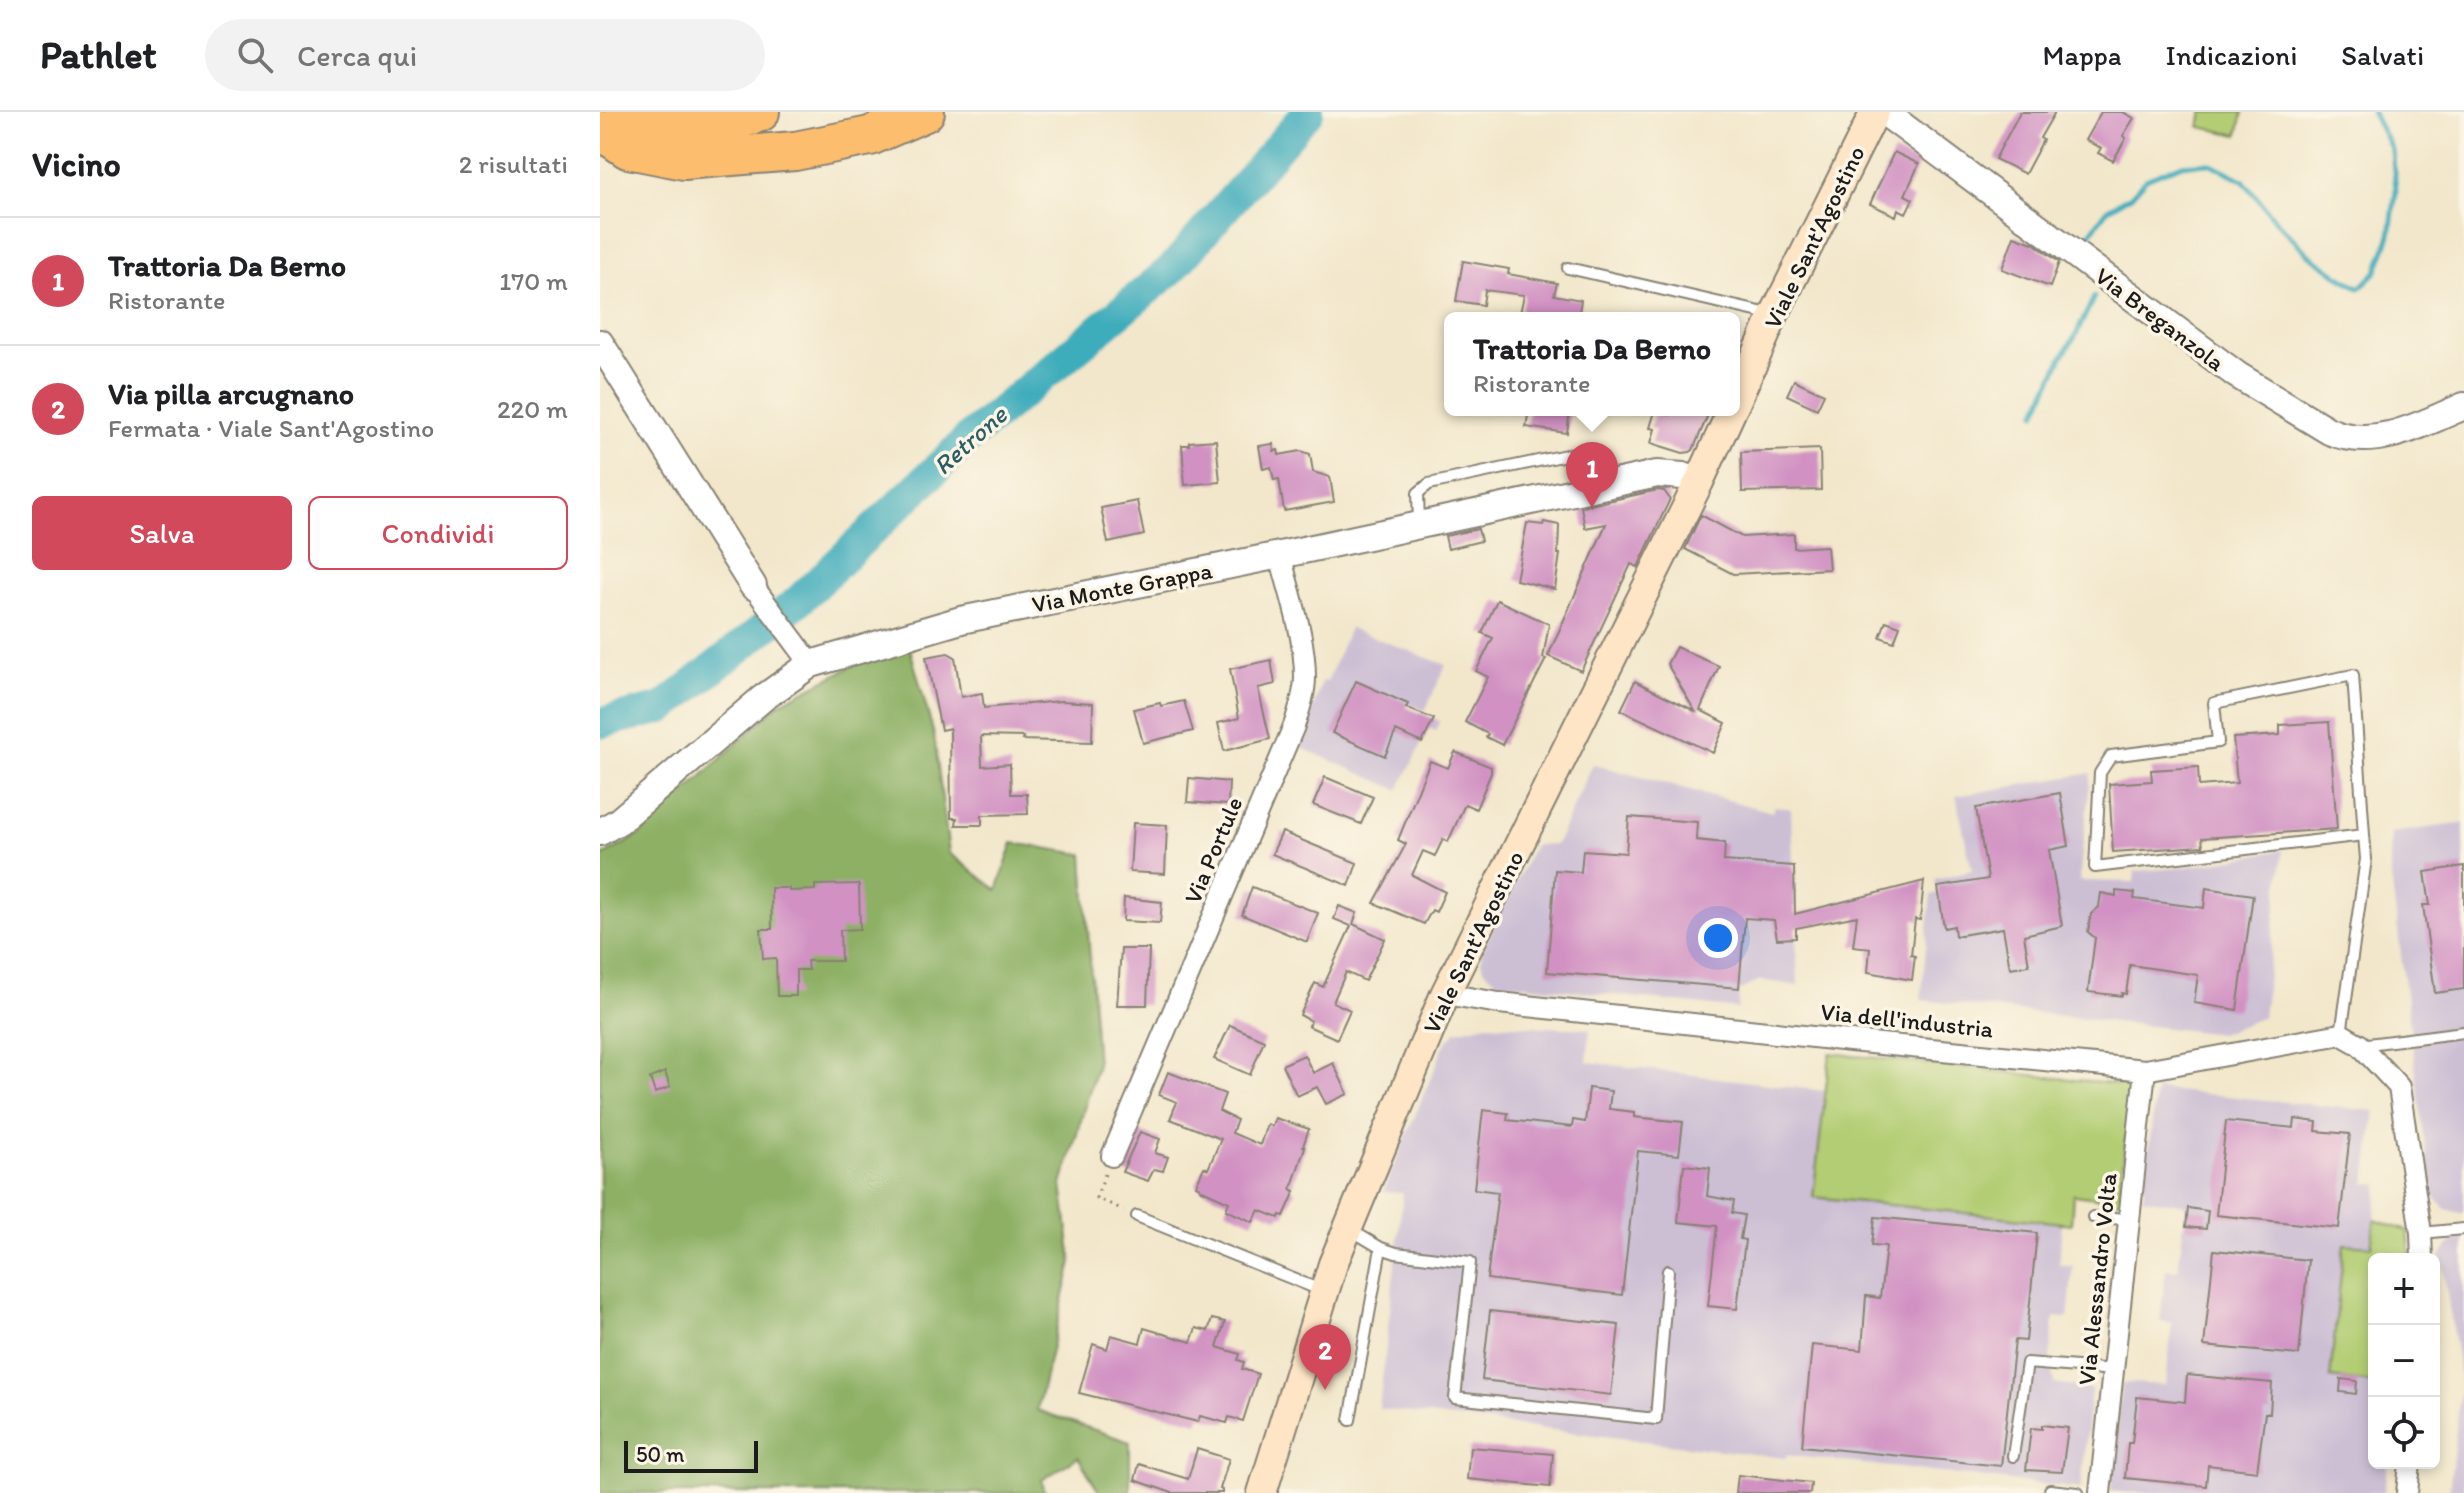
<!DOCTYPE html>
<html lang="it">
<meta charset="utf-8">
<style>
:root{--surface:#fff;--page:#f2f2f2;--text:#202124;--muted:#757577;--line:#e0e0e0;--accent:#d1495b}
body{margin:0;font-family:Itim,sans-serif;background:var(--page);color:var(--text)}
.controls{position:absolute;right:24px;bottom:24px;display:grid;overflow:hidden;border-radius:12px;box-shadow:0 4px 12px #0003}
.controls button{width:72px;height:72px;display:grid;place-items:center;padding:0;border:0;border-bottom:2px solid var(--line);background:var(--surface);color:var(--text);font:40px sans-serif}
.scale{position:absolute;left:24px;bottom:20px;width:134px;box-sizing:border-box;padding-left:8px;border:4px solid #1c1c1c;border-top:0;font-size:22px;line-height:28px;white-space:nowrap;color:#1c1c1c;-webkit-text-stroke:6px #fcf5e5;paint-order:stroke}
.you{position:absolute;left:1118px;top:826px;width:28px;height:28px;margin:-20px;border:6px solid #fff;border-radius:50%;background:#1a73e8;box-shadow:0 0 0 12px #1a73e833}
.badge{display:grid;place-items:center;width:52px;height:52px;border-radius:50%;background:var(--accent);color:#fff;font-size:26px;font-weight:700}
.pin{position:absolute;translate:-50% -66px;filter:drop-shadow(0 2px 4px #0008)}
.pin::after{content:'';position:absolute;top:42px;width:28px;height:24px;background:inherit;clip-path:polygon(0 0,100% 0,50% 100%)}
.popup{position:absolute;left:844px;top:200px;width:296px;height:104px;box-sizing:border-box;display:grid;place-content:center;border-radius:12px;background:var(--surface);filter:drop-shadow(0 2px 6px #0005);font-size:26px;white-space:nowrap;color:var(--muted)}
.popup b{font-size:30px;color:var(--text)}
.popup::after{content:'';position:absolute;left:50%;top:100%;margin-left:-16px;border:16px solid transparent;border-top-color:var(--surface)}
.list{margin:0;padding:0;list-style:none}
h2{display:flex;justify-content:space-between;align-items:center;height:104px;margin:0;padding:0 32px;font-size:34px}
h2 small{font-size:26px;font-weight:400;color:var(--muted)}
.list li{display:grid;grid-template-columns:52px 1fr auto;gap:24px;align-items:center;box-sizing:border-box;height:128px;padding:0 32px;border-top:2px solid var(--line)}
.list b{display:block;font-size:30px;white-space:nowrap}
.list p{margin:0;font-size:26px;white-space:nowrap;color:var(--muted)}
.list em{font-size:26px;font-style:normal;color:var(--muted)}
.actions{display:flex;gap:16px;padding:24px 32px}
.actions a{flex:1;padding:18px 0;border:2px solid var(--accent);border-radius:12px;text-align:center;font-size:28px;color:var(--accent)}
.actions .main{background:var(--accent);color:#fff}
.icon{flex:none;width:44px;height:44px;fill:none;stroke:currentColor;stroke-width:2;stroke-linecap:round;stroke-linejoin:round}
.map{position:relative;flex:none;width:1864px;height:1381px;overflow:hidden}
header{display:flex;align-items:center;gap:48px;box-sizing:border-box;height:112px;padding:0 40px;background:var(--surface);border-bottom:2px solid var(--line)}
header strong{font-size:38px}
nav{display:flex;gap:44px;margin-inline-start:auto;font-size:28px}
.search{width:560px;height:72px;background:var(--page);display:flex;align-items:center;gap:20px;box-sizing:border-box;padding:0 28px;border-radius:44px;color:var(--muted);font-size:30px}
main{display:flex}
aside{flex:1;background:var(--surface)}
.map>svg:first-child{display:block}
.industrial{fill:#ccbfd4}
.green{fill:#b2cd73;stroke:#677448;stroke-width:2}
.forest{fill:#8db065;stroke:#546640;stroke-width:2}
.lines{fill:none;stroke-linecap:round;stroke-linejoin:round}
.stream{stroke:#3dacbb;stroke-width:5}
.river{stroke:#3dacbb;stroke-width:32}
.building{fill:#d192c3}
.service-casing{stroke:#878274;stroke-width:14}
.minor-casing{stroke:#878274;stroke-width:24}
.tertiary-casing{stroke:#878274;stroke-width:30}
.secondary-casing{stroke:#878274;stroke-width:32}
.motorway-casing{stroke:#878274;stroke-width:42}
.path{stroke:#878274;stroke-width:3;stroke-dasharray:2 6;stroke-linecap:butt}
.service{stroke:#fff;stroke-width:10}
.minor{stroke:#fff;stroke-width:20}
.tertiary{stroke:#fff;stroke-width:26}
.secondary{stroke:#fee5c5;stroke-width:28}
.motorway{stroke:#fcbd6e;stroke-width:38}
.labels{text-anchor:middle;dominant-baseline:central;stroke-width:7;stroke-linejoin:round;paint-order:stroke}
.street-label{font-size:24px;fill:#1c1c1c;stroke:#fcf5e5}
.water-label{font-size:26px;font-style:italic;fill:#2b5d64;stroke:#fcf5e5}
</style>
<header>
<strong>Pathlet</strong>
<div class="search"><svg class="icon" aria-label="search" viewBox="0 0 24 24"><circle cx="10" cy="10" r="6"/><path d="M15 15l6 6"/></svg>Cerca qui</div>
<nav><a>Mappa</a><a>Indicazioni</a><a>Salvati</a></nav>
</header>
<main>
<aside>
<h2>Vicino<small>2 risultati</small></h2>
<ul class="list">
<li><span class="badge">1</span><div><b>Trattoria Da Berno</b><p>Ristorante</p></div><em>170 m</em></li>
<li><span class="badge">2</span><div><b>Via pilla arcugnano</b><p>Fermata · Viale Sant'Agostino</p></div><em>220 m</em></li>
</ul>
<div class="actions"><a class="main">Salva</a><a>Condividi</a></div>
</aside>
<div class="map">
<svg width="1864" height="1381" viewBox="0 0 1864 1381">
<rect width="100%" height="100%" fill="#fcf5e5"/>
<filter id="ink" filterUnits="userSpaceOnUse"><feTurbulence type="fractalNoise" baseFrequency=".0125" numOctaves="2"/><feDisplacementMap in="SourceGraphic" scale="16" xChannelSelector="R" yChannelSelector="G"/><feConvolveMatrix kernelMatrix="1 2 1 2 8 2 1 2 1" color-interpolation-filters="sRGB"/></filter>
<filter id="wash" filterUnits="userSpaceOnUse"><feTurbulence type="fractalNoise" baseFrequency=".006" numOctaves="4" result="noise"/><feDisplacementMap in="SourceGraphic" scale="32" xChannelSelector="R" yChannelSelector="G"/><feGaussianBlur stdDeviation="1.8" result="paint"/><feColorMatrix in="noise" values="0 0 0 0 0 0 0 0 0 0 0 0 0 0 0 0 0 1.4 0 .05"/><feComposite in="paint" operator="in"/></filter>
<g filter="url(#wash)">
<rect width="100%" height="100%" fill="#f2e7cb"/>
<path class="industrial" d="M749,516L846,553L825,599L809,592L807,595L840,609L836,619L829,616L799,678L700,635L722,569L727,570Z
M993,652L1172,700L1175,694L1191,697L1198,874L1160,868L1139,879L1138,897L907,871L896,868L885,859L881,850V841L934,733L956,732Z
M1491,661L1479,769L1534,770L1535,759L1581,756L1683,738L1663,905L1620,922L1321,888L1331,783L1338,781L1335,767L1372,758L1356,684Z
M1864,711V1100L1861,1101L1846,1097L1836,1087L1831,1078L1790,757L1791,721Z
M887,912L990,917L987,950L1224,979L1213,1085L1462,1112L1459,1152L1473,1154L1468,1206L1454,1205L1450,1247L1454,1272L1491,1277L1481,1377L1186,1343L1185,1346L779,1297L803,1081L783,1080L845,932L856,919Z
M1556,977L1775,999L1766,1071L1779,1072L1772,1134L1744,1132L1730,1265L1774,1271V1351H1788L1784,1381H1530L1511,1379L1521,1273L1529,1271L1566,1273L1572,1211L1560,1209L1566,1157L1578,1158L1586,1093L1543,1086Z
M1864,1127V1381H1849L1861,1272L1841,1142L1849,1132Z"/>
<path class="green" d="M1603,0H1643L1638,23L1600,15Z
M1230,941L1530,974L1520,1089L1473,1083L1471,1112L1213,1085Z
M1775,1108L1808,1119L1811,1147H1774V1271L1730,1266L1744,1132L1771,1134Z"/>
<path class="forest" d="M307,526L334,623L349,741L397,778L413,731L483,742L497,953L462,1073L472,1150L437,1298L530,1330V1381H500L478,1345L442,1368L445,1381H0V745L38,724L180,591Z"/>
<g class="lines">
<path class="stream" d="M1488,124L1508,97L1531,84L1546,67L1580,53L1609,51L1643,68L1676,109L1708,142L1739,164L1760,176L1777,159L1790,123L1796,78L1792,38L1772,0
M1436,301L1463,243L1475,225L1494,185"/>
<path class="river" d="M0,611L63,596L197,490L370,325L573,156L708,0"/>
</g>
<g id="blocks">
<path class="building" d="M1420,0H1455L1440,26L1443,28L1425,62L1395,47Z
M1501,0H1523L1534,6L1523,24L1526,26L1513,49L1498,41L1501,36L1485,28Z
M1294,40L1319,52L1305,83L1313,87L1306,101L1298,97L1296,104L1270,92Z
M1414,124L1433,131L1459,150L1450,175L1402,157Z
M863,149L909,157L908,162L957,171L954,183L981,188L978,206H919L924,183L885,178L883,193L856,189Z
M1194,268L1224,282L1217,297L1187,283Z
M929,298H970L967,321L926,315Z
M1070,298H1110L1093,338L1090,340L1083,341L1051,331L1055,317L1050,316L1055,299L1069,303Z
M616,328L620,370L585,373L582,333H589V330Z
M673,332L674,339L678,338L679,343L701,339L710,342L713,360L730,365L734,390L684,399L679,367L674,368L671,355L663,357L659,334Z
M1220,337L1221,378L1142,380L1141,340Z
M1058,378L1064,379L1070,387L1038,455L1031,452L981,559L948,544L1006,412L985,416L981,395Z
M537,389L544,423L508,431L501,396Z
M1101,403L1142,425L1194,422V436L1227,434L1229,457L1133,462L1085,437Z
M944,410L959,413L958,442H960L955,477L916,468L927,411L943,413Z
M878,417L881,429L848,437L845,424Z
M897,488L949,512L943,546L946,547L902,633L886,625L888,622L865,610L888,565L876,559L893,526L882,521Z
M1286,509L1300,514L1294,530L1280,525Z
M1076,535L1119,554L1100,598L1126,611L1113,641L1021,598L1035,569L1095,599L1067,552Z
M348,541L355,545L361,585L382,581L384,596L461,589L493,591L492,630L422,628L423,625L381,624L382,654L410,652L411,682H427L428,702L382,703V713H356L357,706H351L350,616L341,618L326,545Z
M671,548L675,572L658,576L670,627L624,639L618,611L639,606L630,557Z
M756,569L808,592L806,596L834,607L822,631L796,619L785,644L732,621Z
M584,589L593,619L543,631L534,597L560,591L561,594Z
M1729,610L1737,717L1602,726L1603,734L1513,740L1509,672L1552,669L1551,658L1598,655L1599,674L1637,671L1633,626L1680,623V613Z
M855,640L891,655V661L876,697L865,692L848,730L843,727L835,744L823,739L812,763L845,780L836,800L832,798L824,812L774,791L806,732L798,728L830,649L848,656Z
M725,665L773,685L761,712L713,693Z
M589,666L629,670L628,693L587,690Z
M1460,681L1469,734L1449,738L1462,814L1424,823L1429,853L1410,856L1403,816L1355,824L1354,814L1344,816L1338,775L1388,767L1376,696Z
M1029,705L1097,710L1096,728L1125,731L1124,749L1194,754L1195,802L1324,769L1320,808L1315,807L1311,843L1315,844L1312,868L1268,860L1270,836L1253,834L1257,804L1196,816V826L1177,827L1174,808L1145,806L1139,876L947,860L955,758L981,760L983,738L1026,741Z
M533,711L567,713L565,762L530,760Z
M682,720L757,751L749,774L672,742Z
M1864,754V877L1835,881L1823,793H1830L1825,760Z
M259,772L260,817L240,818L241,849H207L208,858H196V884H177L176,846L163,847L161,817H172L171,776H189V779L215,778V773Z
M652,775L718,801L707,830L642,803Z
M1606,776L1653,783L1637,898L1594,891L1598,863L1530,853L1526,882L1522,881V884L1488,880L1495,826L1488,820L1491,802L1499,795L1501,781L1516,784V779L1535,781L1534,787L1604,796Z
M524,786L562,790L560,811L523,809Z
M739,794L757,801L753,812L785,827L765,869L746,860L733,890L750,898L737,927L708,914L711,909L700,903L715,871L723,875L751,814L734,807Z
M521,837H549L547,893H517Z
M630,913L664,928L650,963L614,947Z
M704,943L713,961L733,951L748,982L726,992L717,975L697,984L682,953Z
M65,960L70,975L55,981L50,966Z
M568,960L625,982L619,999L637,1008L632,1021L660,1033L667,1012L672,1014L675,1006L709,1017L703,1034L705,1035L691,1077L695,1079L684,1104L680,1103L679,1106L659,1098L653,1110L626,1098L629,1090L600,1077V1075L596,1073L604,1055L608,1057L621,1027L570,1007L577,990L559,983Z
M989,976L1011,979L1009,997L1034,1000V1005L1083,1010L1079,1043L1038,1039L1022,1183L887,1167L898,1080L874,1077L883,998L908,1001L907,1008L972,1015L973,1008L985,1010Z
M1695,1007L1717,1010L1716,1019L1750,1022L1739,1116L1616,1103L1626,1009L1694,1016Z
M540,1020L560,1027L555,1041L568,1045L563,1059L554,1057L548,1069L522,1060Z
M1084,1053L1110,1056L1107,1084L1134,1089L1132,1101L1144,1103L1140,1127L1145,1128L1137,1197L1108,1194L1117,1114L1078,1110Z
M1588,1096L1608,1099L1606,1117L1586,1115Z
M1275,1105L1437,1121L1426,1229L1415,1228L1401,1354L1202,1334L1212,1233L1262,1238L1266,1184L1280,1186L1286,1134L1272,1133Z
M1614,1138L1708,1148L1699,1243L1604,1234Z
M890,1199L1019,1213L1011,1283L882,1268Z
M612,1207L625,1210L617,1235L640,1242L638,1248L644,1250L642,1257L658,1262L643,1309L629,1305L627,1311L600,1304L598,1310L479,1281L493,1232L507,1237L511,1223L540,1231L544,1216L591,1230L596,1216L608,1219Z
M1587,1263L1672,1271L1670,1301H1665L1657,1359L1608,1353L1606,1374L1525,1366L1528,1331H1532L1537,1285L1585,1290Z
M1741,1267L1757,1269L1756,1282L1740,1280Z
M1442,1313L1468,1316L1462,1360L1426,1358L1431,1316L1442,1317Z
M870,1335L953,1342L950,1375L867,1367Z
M597,1337L629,1347L620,1377L622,1378V1381H572L535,1368L539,1352L588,1367Z
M1138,1363L1211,1371L1210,1381H1136Z"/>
</g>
</g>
<g filter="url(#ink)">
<use href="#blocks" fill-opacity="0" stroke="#878274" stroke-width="2"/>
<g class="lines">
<defs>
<path id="service" d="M968,156L1173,203
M819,411L818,381L829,372L971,342L982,343L996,375
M1741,922L1766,747L1764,723L1753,563L1614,591L1618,630L1511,644L1500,661L1495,755L1764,723
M1760,933L1864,920
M537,1104L723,1179
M1493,1105L1528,1107
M749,1117L781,1136L750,1308
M1821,1121L1864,1117
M781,1136L796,1141L870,1150L855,1286L1056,1307L1068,1159
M1413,1344L1427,1251L1515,1258
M1450,1381V1378L1478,1381"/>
<path id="minor" d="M153,474L211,552
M845,882L899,891L1250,929L1545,958L1741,922L1760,933L1799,975L1821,1121L1822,1147
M512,1044L694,614C699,598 705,582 705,565C705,524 690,483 680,443
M1500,1381L1545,958
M1807,1381L1810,1351"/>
<path id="tertiary" d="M1284,0L1637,263L1729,319C1775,339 1822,312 1864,294
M0,231L153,474
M0,720L19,709L163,586L211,552L361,508L680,443L1057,362L1083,364L1099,370"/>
<path id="secondary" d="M1134,294L1174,203L1275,0
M662,1381L733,1152L845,882L1099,370L1132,298"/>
<path id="motorway" d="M24,0C74,26 110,18 160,0
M0,18L28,37L84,48L195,39L270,24L325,0"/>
</defs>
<use href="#service" class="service-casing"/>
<use href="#minor" class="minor-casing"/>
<use href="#tertiary" class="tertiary-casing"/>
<use href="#secondary" class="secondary-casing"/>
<use href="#motorway" class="motorway-casing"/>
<path class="path" d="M505,1062L496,1086L524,1098"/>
<use href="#service" class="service"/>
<use href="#minor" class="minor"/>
<use href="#tertiary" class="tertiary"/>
<use href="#secondary" class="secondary"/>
<use href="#motorway" class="motorway"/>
</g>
</g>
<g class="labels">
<g class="street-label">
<text transform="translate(1214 125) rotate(-64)">Viale Sant'Agostino</text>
<text transform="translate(1560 207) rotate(37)">Via Breganzola</text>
<text transform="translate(522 475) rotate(-11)">Via Monte Grappa</text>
<text transform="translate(613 738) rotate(-67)">Via Portule</text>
<text transform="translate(873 830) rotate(-64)">Viale Sant'Agostino</text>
<text transform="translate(1307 908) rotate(6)">Via dell'industria</text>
<text transform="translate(1497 1167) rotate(-84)">Via Alessandro Volta</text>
</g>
<g class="water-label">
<text transform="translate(370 328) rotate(-42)">Retrone</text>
</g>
</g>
</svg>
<div class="controls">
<button>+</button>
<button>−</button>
<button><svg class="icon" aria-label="locate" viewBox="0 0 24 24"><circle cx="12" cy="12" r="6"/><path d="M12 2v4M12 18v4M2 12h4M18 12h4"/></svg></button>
</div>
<div class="scale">50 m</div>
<div class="you"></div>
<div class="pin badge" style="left:992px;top:396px">1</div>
<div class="popup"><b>Trattoria Da Berno</b>Ristorante</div>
<div class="pin badge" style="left:725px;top:1278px">2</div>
</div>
</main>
